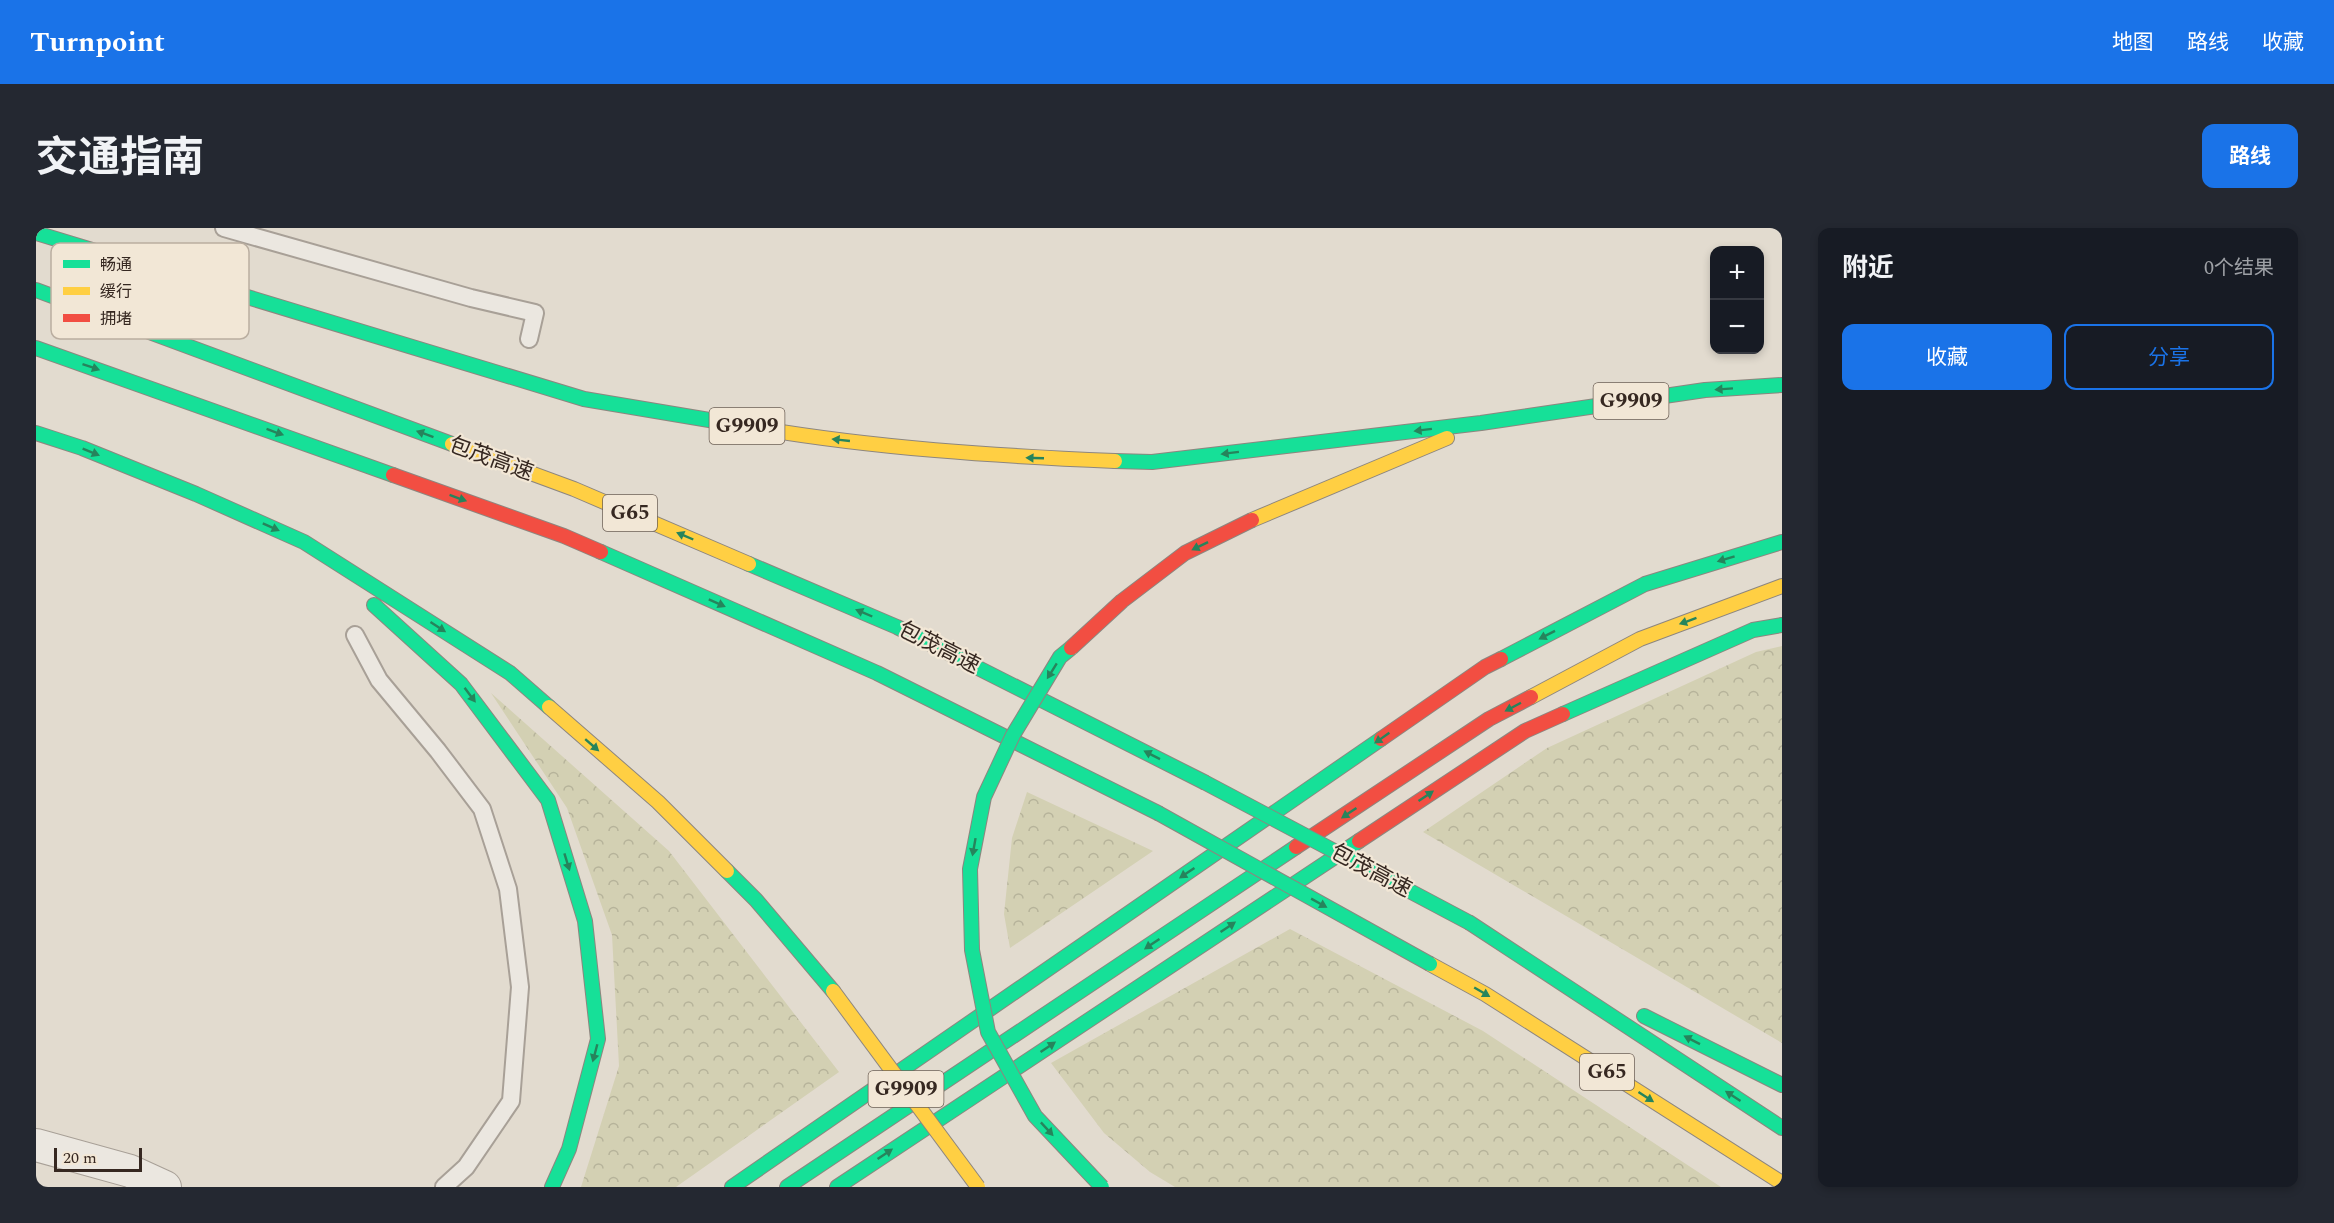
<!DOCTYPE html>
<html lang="zh">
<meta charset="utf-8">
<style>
:root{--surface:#171b24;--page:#242831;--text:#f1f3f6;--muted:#9ea1a6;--line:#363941;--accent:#1a73e8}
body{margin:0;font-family:Spectral,"Noto Sans SC",serif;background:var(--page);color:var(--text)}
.controls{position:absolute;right:18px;top:18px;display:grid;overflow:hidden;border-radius:12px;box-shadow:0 3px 9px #0003}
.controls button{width:54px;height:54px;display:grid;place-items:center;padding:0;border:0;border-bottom:2px solid var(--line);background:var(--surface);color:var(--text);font:30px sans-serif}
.scale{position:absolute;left:18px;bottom:15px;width:88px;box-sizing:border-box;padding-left:6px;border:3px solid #362821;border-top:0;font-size:16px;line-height:21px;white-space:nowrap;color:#362821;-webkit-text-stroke:4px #f2e7d6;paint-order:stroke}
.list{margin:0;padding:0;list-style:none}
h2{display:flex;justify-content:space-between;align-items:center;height:78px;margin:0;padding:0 24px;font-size:26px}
h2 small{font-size:20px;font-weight:400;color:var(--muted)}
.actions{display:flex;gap:12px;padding:18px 24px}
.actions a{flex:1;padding:14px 0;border:2px solid var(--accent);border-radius:12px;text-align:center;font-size:21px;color:var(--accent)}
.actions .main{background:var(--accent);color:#fff}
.map{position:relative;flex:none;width:1746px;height:959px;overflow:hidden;border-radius:12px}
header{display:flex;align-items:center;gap:36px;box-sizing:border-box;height:84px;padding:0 30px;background:var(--accent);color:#fff}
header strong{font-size:28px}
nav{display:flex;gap:33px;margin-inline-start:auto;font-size:21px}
.intro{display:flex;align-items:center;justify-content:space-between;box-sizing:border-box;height:144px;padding:0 36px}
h1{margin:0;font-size:42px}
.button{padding:15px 27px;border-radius:12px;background:var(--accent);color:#fff;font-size:21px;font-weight:700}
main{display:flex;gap:36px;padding:0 36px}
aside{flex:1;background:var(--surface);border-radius:12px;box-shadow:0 3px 9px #0003}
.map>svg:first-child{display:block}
.forest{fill:url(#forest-crowns)}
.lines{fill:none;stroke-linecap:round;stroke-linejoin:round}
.lane-casing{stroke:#a8a097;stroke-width:20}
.street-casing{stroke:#a8a097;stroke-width:34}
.fast-casing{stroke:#8d867f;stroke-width:16}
.slow-casing{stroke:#8d867f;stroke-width:16}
.jam-casing{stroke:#8d867f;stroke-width:16}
.lane{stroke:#ebe7e0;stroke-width:16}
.street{stroke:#ebe7e0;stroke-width:32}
.fast{stroke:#16e098;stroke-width:14}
.slow{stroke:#ffcf43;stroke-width:14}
.jam{stroke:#f24e42;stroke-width:14}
.fast-bridge-casing{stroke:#8d867f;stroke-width:16;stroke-linecap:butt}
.slow-bridge-casing{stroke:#8d867f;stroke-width:16;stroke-linecap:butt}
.jam-bridge-casing{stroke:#8d867f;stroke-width:16;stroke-linecap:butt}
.fast-bridge{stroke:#16e098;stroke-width:14}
.slow-bridge{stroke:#ffcf43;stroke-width:14}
.jam-bridge{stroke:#f24e42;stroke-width:14}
.oneway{fill:#26845c}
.labels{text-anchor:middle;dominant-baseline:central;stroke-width:4.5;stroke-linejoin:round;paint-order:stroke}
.shield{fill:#f2e7d6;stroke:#6e6157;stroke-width:1.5}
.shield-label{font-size:21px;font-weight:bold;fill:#362821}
.street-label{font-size:22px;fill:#362821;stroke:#f2e7d6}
.key{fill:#f2e7d6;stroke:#baaea0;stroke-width:1.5}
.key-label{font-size:16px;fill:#362821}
</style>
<header>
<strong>Turnpoint</strong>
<nav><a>地图</a><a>路线</a><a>收藏</a></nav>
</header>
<div class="intro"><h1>交通指南</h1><a class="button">路线</a></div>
<main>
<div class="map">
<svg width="1746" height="959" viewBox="0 0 1746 959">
<defs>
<pattern id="forest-crowns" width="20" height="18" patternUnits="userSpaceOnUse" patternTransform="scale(1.5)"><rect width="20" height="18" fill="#d3d0b3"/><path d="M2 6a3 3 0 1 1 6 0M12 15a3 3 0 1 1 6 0" fill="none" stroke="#b6b39a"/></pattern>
</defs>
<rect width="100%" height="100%" fill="#e2dbcf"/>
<path class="forest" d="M1746,418V815L1387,604L1511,520L1720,424Z
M455,465L633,623L803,844L640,959H545L583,838L576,707L531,580Z
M991,564L1117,623L974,720L968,686L976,610Z
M1254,701L1447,803L1685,959H1139L1114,944L1068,905L1015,835Z"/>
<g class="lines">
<defs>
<path id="lane" d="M188,0L435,70L499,85L493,111
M319,407L343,452L402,523L446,581L472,661L484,759L475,873L430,939L408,959"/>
<path id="street" d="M0,917L94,943L129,959"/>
<path id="fast" d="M0,5L548,171L721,200
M0,62L416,216
M0,120L357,247
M0,205L46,220L160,266L268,314L474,445L513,479
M1079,233L1116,234L1445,195L1669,162L1746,157
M565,324L841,445L1122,585
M713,336L861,399L1168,554
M338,377L425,456L512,572L549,693L562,811L533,921L516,959
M1465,431L1609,356L1746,314
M1527,486L1717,402L1746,397
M691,643L720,672L797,763
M1434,695L1746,900
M1608,788L1746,857
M696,959L1345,511
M751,959L1260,619
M801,959L1323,613"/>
<path id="slow" d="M721,200C839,220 959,228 1079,233
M416,216L538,261L713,336
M1216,292L1411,210
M1495,469L1604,411L1746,358
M513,479L622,574L691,643
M1394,736L1449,766L1746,955"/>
<path id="jam" d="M357,247L528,308L565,324
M1345,511L1449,439L1465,431
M1323,613L1489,503L1527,486
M1260,619L1453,491L1495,469"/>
</defs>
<use href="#lane" class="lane-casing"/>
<use href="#street" class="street-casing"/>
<use href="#fast" class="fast-casing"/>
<use href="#slow" class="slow-casing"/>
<use href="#jam" class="jam-casing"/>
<use href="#lane" class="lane"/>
<use href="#street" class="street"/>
<use href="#fast" class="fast"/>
<use href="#slow" class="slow"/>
<use href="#jam" class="jam"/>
<defs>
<path id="fast-bridge" d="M1035,420L1024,429L977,507L948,569L934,641L936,722L952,804L999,888L1066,959
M1168,554L1434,695
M1122,585L1394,736"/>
<path id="slow-bridge" d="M797,763L942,959"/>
<path id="jam-bridge" d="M1035,420L1086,373L1149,325L1216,292"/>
</defs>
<use href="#fast-bridge" class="fast-bridge-casing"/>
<use href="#slow-bridge" class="slow-bridge-casing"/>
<use href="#jam-bridge" class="jam-bridge-casing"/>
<use href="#fast-bridge" class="fast-bridge"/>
<use href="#slow-bridge" class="slow-bridge"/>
<use href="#jam-bridge" class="jam-bridge"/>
</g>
<defs><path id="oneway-solid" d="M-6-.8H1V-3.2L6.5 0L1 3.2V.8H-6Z" transform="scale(1.5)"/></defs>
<g class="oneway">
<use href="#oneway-solid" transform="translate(55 139) rotate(19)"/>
<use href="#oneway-solid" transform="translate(1688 161) rotate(176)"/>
<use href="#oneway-solid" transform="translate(1387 202) rotate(173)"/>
<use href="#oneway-solid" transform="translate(239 204) rotate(20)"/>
<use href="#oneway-solid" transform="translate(389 206) rotate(-160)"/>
<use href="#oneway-solid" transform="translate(805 212) rotate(-174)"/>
<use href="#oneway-solid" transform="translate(55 224) rotate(22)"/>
<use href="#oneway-solid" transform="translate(1194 225) rotate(173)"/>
<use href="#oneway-solid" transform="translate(999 230) rotate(-178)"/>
<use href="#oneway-solid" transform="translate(422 270) rotate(20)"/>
<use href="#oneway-solid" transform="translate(235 299) rotate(24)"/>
<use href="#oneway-solid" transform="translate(649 308) rotate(-157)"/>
<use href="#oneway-solid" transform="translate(1164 318) rotate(154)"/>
<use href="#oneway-solid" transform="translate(1690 331) rotate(163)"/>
<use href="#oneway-solid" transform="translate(681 375) rotate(24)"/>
<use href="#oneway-solid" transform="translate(828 385) rotate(-157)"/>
<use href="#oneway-solid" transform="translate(1652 393) rotate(160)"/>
<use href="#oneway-solid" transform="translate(402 399) rotate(33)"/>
<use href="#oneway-solid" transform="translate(1511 407) rotate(153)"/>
<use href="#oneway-solid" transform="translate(1016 443) rotate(122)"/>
<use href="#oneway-solid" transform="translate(434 467) rotate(53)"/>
<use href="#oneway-solid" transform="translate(1477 479) rotate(152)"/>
<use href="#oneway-solid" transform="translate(1346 510) rotate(145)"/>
<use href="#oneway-solid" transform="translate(556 517) rotate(41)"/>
<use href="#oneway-solid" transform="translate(1116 527) rotate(-153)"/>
<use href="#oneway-solid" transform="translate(1390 568) rotate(-34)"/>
<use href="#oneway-solid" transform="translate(1313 585) rotate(146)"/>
<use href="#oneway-solid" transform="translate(938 619) rotate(100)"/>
<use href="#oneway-solid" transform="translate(531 634) rotate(73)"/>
<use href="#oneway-solid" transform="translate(1151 645) rotate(146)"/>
<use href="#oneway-solid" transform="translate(1283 675) rotate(29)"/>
<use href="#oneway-solid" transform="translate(1192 699) rotate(-34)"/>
<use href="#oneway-solid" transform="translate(1116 716) rotate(146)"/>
<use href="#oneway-solid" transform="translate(1446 764) rotate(30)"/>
<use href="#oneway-solid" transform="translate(1656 812) rotate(-153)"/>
<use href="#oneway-solid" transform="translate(1012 819) rotate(-34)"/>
<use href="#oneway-solid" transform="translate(559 825) rotate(105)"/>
<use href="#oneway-solid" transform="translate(1697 868) rotate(-147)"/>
<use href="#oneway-solid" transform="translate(1610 869) rotate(33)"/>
<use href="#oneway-solid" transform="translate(1011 901) rotate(47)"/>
<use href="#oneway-solid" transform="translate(849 926) rotate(-34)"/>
</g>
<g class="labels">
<g class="shield">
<rect x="1557.5" y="155" width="75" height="36" rx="4.5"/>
<rect x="673.5" y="180" width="75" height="36" rx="4.5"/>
<rect x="567" y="267" width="54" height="36" rx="4.5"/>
<rect x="1544" y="826" width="54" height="36" rx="4.5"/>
<rect x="832.5" y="843" width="75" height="36" rx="4.5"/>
</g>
<g class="shield-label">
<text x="1595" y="173">G9909</text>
<text x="711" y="198">G9909</text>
<text x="594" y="285">G65</text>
<text x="1571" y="844">G65</text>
<text x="870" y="861">G9909</text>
</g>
<g class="street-label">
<text transform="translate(455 231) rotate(20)">包茂高速</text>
<text transform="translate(903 420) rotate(27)">包茂高速</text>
<text transform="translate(1335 643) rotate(28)">包茂高速</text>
</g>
</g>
<rect x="15" y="15" width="198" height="96" rx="9" class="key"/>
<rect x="27" y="32" width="27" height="8" fill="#16e098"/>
<rect x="27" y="59" width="27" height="8" fill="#ffcf43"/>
<rect x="27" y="86" width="27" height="8" fill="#f24e42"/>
<g class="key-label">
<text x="64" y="42">畅通</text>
<text x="64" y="69">缓行</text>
<text x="64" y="96">拥堵</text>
</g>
</svg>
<div class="controls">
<button>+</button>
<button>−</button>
</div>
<div class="scale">20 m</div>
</div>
<aside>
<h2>附近<small>0个结果</small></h2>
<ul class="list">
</ul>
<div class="actions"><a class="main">收藏</a><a>分享</a></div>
</aside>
</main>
